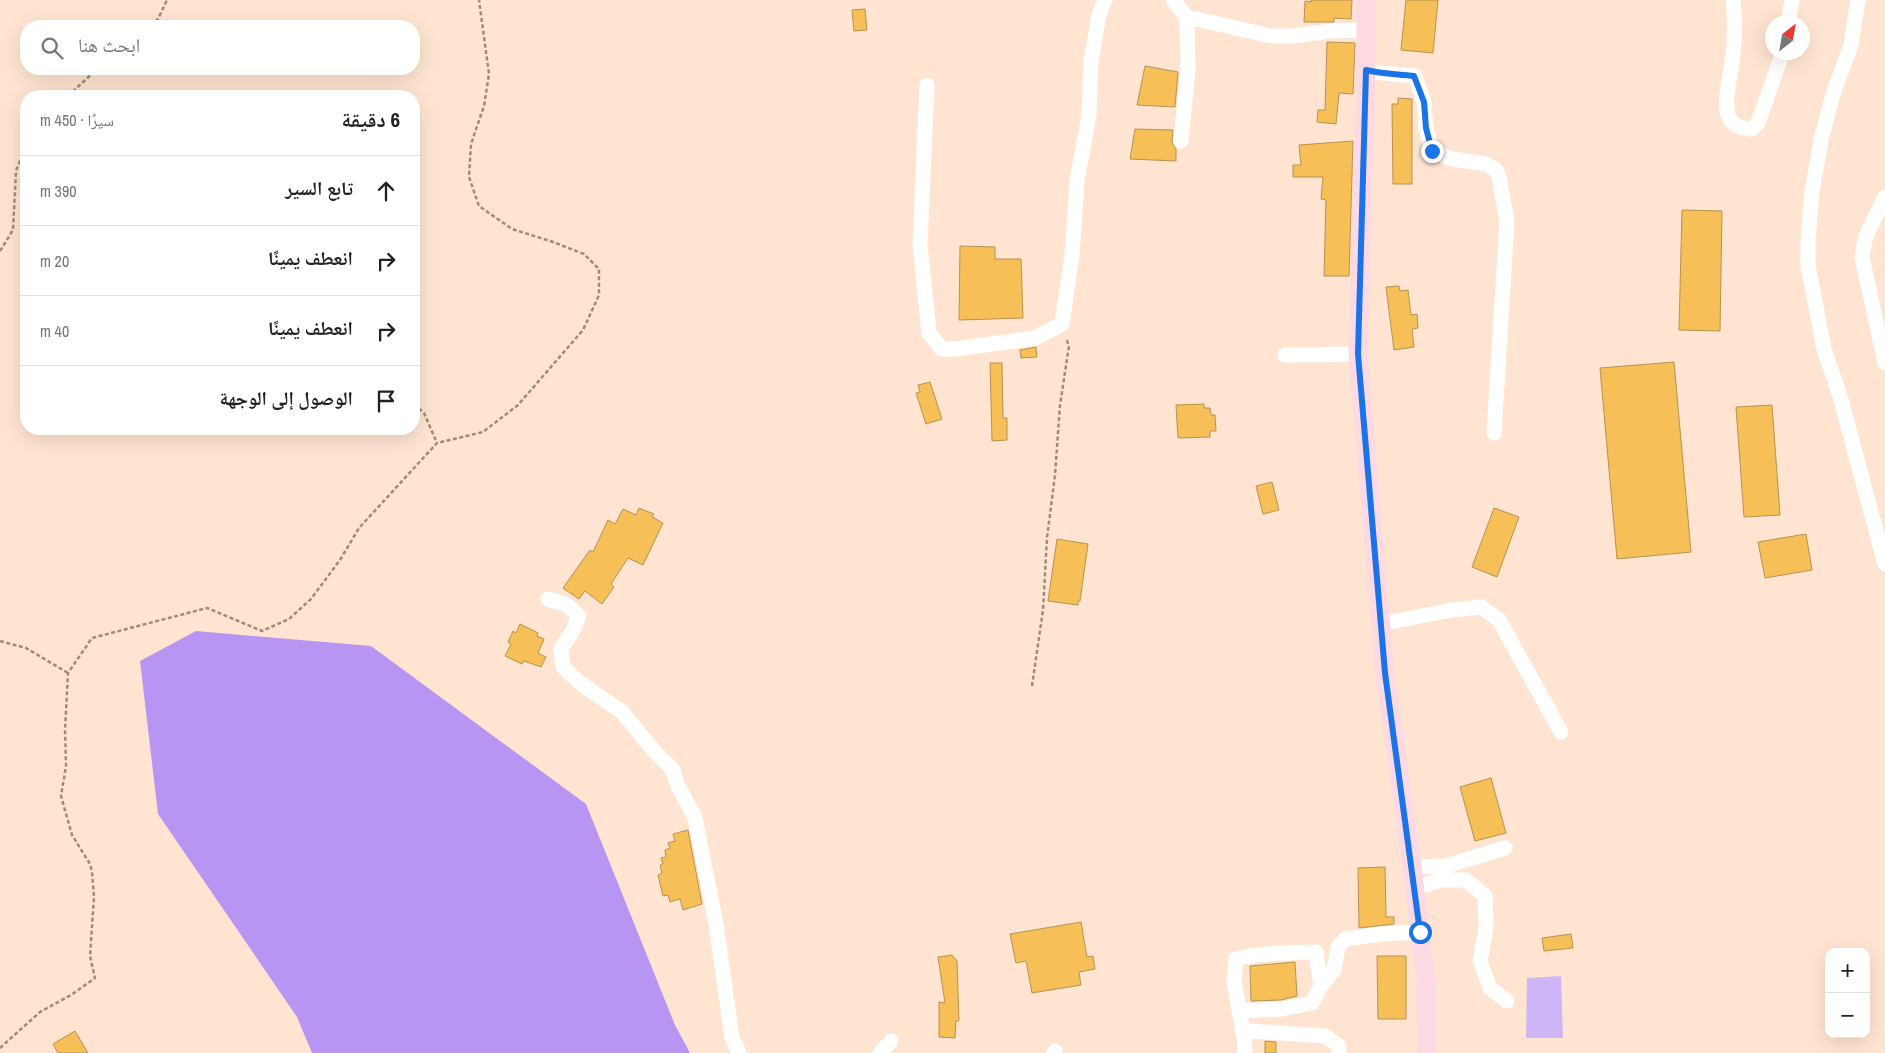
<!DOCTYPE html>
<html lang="ar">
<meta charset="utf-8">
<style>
:root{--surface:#fff;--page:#f6f6f6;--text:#222;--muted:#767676;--line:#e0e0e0}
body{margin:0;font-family:"Archivo Narrow","Noto Naskh Arabic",sans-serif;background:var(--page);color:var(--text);direction:rtl}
.controls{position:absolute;right:15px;bottom:15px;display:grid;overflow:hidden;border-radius:10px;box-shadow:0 5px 20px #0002}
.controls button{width:45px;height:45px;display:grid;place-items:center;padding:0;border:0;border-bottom:1px solid var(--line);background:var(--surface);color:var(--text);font:25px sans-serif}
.compass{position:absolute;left:1765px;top:15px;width:45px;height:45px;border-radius:50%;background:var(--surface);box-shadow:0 5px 20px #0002;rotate:31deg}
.stop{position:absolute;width:15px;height:15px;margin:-11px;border:4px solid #1a73e8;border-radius:50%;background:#fff}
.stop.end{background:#1a73e8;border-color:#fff;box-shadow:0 1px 5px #0008}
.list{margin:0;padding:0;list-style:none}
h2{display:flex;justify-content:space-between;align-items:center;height:65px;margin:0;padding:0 20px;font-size:21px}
h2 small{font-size:16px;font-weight:400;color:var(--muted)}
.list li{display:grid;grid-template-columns:32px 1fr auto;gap:15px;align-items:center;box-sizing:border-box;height:70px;padding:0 20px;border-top:1px solid var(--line)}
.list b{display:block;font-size:19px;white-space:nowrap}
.list em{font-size:16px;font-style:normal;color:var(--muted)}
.icon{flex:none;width:28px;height:28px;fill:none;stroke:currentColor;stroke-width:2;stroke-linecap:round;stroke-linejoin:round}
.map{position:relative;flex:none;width:1885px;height:1053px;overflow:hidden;direction:ltr}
.search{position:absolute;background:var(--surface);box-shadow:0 5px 20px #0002;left:20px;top:20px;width:400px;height:55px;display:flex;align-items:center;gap:12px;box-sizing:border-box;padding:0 18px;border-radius:20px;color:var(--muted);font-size:19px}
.panel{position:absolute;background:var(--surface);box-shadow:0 5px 20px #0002;left:20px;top:90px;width:400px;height:345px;border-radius:20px;direction:rtl}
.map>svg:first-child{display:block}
.green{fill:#cdb5f8}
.forest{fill:#b895f2}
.building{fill:#f7bf57;stroke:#b79250}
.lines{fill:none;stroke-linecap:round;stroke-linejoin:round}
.path{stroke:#a38a76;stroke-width:2.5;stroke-dasharray:4 2.5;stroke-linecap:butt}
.minor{stroke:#fff;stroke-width:15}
.major{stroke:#fdd9e3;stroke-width:19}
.route{stroke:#1a73e8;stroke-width:6}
</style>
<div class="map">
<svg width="1885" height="1053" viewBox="0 0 1885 1053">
<rect width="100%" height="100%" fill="#ffe5d1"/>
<path class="green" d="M1561,976L1563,1038H1526L1527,978Z"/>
<path class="forest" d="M196,631L371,646L586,804L675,1025L690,1053H312L297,1017L158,814L140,661Z"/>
<path class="building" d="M1311,0H1352L1351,19L1334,18V22H1304L1305,1L1311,2Z
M1406,0H1438L1433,53L1401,50Z
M865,9L867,30L854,31L852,10Z
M1327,42L1355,43L1353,94L1339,93L1336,124L1317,122L1318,110H1325Z
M1145,66L1178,72L1175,107L1137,105Z
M1398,98L1412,99V184H1393L1392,104H1398Z
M1135,129L1173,130L1172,141L1173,145L1176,149V161L1130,159Z
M1353,141L1349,276H1324L1326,200L1321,199L1323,177H1293V165H1301L1299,145Z
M1682,210L1722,211L1720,331L1679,330Z
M960,246L995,247V259H1021L1023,318L959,320Z
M1399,286L1400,291L1408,290L1411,315L1417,314L1418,328L1412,329L1414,347L1394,350L1386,287Z
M1036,347L1037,357L1021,358L1020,350Z
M1674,362L1691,552L1617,559L1600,368Z
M990,363H1002L1003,418H1007V440L992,441Z
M930,382L942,419L926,424L916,393L920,392L918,385Z
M1204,404V408H1210L1211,415H1215L1216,431H1210V437L1178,438L1176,405Z
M1772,405L1780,515L1744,517L1736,407Z
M1272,482L1279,510L1263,514L1256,486Z
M639,508L654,514L652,517L663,523L643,565L628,558L611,584L614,587L602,604L585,591L579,599L563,588L590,550L593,552L608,520L615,524L623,509L636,515Z
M1494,508L1519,517L1497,577L1472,567Z
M1806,534L1812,570L1765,578L1758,542Z
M1057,539L1088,544L1080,601H1078V605L1048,601Z
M520,624L538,633L537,636L544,639L538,653L546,657L541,667L524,661L522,664L505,656L511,644L508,642L513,631L516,633Z
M1491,778L1506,833L1475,841L1460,787Z
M688,830L702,904L683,910L680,899L670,902L668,895L663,896L658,875L662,873L660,865L663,864L661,858L666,857L665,850L670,848L668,843L675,841L673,834Z
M1385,867L1386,917H1394V924L1359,928L1358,868Z
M1081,922L1087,957L1093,956L1095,969L1079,972L1081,985L1032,993L1026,961L1016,963L1010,934Z
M1571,934L1573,948L1544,951L1542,938Z
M952,955L957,961L959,1021H956L955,1038L939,1037V1002L945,1003L938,957Z
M1377,956H1406V1019H1378Z
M1295,962L1297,996L1281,1000L1251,1001L1250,966Z
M75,1031L88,1053H58L53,1044Z
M1265,1041L1276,1042V1053H1265Z"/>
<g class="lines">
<path class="path" d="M151,26L158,19L167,0
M68,96L97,69
M0,251L13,230L16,171L26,145
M414,404L424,413L437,443
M0,641L26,648L68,673
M1032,686L1043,610L1047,538L1055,475L1060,405L1069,346L1066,338
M0,1048L40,1012L71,995L95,978L90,956L94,897L92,872L90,864L72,835L61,796L66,766L65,730L68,673L92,638L207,608L262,631L289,619L311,599L340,560L359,528L437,443L483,432L518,405L583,330L599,295V269L584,254L553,242L512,229L479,206L469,177L471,144L484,106L489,74L479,0"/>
<path class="minor" d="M1173,0L1187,17L1271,36H1294L1330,31L1365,30
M1733,0C1735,18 1735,36 1733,55C1732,70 1722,103 1729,117C1733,127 1742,128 1752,129L1758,123L1783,52
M1858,0L1851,45L1833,94L1821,140L1812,192L1808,240V265L1824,349L1840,396L1885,564
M1788,22L1792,0
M1366,71C1382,74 1398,74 1415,76L1424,102L1426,128L1432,151L1452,159L1486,164L1496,170L1499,177L1507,221L1494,433
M927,85L920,244L929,333L942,349H956L1035,338L1062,324L1072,255L1077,181L1089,115L1091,61L1099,15L1105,0
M1181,141L1188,70L1187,17
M1885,197L1866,236L1862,257L1885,363
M1285,355L1358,354
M548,599L567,605L579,616L572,632L561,649L563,667L580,683L622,712L655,752L673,770L677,784L695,818L716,924L732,1038L739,1053
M1380,624L1452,610L1481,607L1499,620L1561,732
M1412,867L1446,866L1505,848
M1415,888L1441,880H1466L1485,896L1486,928L1480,961L1490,988L1507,1001
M1321,986L1334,970L1338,947L1345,939L1381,934L1420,932
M1240,1011L1282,1009L1312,1003L1321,986L1316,952C1289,953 1262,952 1236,959L1234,982L1244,1037
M880,1053L891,1041
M1054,1053L1055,1051
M1245,1053L1244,1037L1251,1031L1325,1036L1339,1046V1053"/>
<path class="major" d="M1366,0V71L1358,354L1385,673L1412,867L1426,980L1427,1053"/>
</g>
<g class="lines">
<path class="route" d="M1420,932L1385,673L1358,354L1366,70C1382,74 1398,74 1414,76L1424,102L1426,128L1432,151"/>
</g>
</svg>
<div class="controls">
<button>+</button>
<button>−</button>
</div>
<svg class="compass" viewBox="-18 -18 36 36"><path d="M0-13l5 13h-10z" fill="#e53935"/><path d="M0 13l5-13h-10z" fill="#767676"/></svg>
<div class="stop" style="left:1420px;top:932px"></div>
<div class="stop end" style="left:1432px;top:151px"></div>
<div class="search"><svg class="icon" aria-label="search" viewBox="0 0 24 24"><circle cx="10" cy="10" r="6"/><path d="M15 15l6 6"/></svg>ابحث هنا</div>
<section class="panel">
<h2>6 دقيقة<small>سيرًا · 450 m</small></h2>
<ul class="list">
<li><svg class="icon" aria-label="ahead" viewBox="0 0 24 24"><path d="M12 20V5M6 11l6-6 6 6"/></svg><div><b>تابع السير</b></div><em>390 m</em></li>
<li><svg class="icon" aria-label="right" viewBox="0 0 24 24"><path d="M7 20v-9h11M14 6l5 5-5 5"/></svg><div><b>انعطف يمينًا</b></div><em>20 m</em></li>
<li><svg class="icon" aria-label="right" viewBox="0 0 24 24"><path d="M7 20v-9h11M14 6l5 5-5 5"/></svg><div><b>انعطف يمينًا</b></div><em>40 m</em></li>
<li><svg class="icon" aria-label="arrive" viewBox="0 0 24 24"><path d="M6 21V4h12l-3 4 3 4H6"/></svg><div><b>الوصول إلى الوجهة</b></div></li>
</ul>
</section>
</div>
